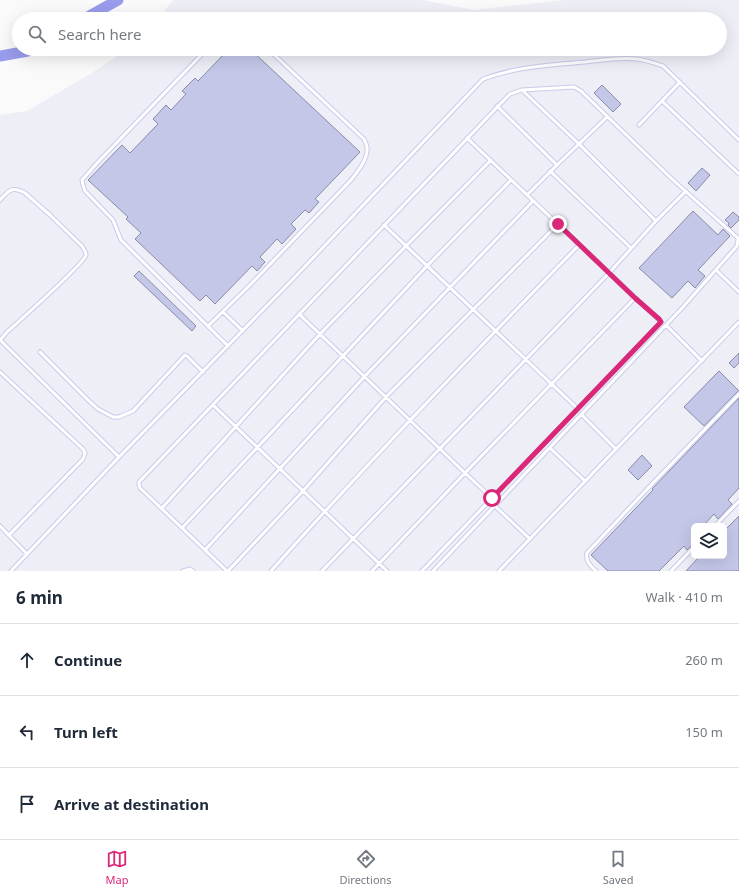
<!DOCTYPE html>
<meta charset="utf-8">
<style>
:root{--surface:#fff;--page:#f6f6f7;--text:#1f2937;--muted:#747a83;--line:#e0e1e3;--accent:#db2777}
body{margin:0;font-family:"Noto Sans",sans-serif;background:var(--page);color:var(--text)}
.controls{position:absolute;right:12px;bottom:12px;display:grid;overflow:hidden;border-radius:6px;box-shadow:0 4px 16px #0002}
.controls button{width:36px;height:36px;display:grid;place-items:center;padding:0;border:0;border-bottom:1px solid var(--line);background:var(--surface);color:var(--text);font:20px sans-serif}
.stop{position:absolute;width:12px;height:12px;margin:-9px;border:3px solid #db2777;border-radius:50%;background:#fff}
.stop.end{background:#db2777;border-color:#fff;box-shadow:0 1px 4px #0008}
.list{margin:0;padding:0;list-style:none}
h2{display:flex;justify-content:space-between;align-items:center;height:52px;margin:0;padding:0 16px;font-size:17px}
h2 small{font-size:13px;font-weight:400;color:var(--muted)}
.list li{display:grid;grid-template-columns:26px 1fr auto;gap:12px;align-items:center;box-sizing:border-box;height:72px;padding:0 16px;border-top:1px solid var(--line)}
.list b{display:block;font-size:15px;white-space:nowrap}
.list em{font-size:13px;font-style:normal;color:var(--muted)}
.icon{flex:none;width:22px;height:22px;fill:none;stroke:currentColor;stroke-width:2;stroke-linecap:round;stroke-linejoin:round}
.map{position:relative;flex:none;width:739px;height:571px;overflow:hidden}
.search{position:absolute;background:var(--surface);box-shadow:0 4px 16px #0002;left:12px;right:12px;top:12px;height:44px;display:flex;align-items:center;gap:10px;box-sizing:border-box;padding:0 14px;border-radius:22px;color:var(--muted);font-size:15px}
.sheet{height:268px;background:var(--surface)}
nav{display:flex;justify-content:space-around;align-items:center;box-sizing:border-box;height:56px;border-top:1px solid var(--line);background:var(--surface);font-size:11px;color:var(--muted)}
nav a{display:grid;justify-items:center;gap:2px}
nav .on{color:var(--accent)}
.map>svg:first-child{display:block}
.built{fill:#edeef6;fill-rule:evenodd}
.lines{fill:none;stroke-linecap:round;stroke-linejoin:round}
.river{stroke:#999cec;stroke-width:11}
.building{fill:#c4c7e8;stroke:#888baa}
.lane-casing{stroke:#c8cbec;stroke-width:5}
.lane{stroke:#fff;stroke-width:3}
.route{stroke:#db2777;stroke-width:5}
</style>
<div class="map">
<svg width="739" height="571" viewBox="0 0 739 571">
<rect width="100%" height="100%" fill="#fafafa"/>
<path class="built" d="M173,0H422L474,10L563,0H739V571H0V115L27,111L92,73L127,49H720V19H158ZM694,526H724V556H694Z"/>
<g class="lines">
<path class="river" d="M84,19L118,0
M0,56L28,51L31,49"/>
</g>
<path class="building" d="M229,49H250L360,152L315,199L319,202L309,213L305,210L291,224L296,229L282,244L277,239L260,257L265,262L257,271L252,266L215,304L206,295L200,301L135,239L141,233L126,219L128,217L88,180L122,145L130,153L158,124L153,119L166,105L171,110L186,94L182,91L195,78L198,81Z
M602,85L621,104L613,112L594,93Z
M702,168L710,175L696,191L688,183Z
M693,211L718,235L723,229L730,236L698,270L705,276L695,288L688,281L672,298L639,268Z
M733,212L739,217V220L731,228L728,225L729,223L725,220Z
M139,271L196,326L192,331L134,276Z
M739,353V363L734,368L729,363Z
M719,371L739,391L737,392L704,426L684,407Z
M739,398V488L728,500L732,504L718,519L714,514L703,526H694V544L692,545L687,550L684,546L659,571H608L591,555L653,490L652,489Z
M642,455L652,466L638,480L628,470Z
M739,516V571H686L700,556H724V531Z"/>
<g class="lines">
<defs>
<path id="lane" d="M207,49L99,161L82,180L83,185L85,191L113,220L121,240L228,346
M522,90L579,144L656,221
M662,101L739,174
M497,106L557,165L527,195
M639,125L680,82
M557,165L607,117
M550,171L631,248
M0,200C9,190 12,186 25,193L50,215L82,246C84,249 86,252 86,255C84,264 19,321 7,332L0,340
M384,225L577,408
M716,270L739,292
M223,312L243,331
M299,314L439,448L465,473L492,498
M666,325L702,361
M208,326L250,285L351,180C358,171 368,159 367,148C367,145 365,141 364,139L268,49
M0,340L119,457
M40,352L89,401L98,409L113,417H119L133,411L185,355L187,356L203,372
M0,372L83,449L85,453L83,459L9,535
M213,405L387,571
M581,414L616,449
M550,448L585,481
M495,506L530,539
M162,508L320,334L406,246L491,160
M0,526L27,554
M715,526L739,501
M182,528L427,266L511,180
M205,550L365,376L533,201
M11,571L119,457L293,279L483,79C515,67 550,65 585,62C602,60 619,57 637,59C646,60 654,63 663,66L739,140
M183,571L190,569L193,571
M227,571L140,488L139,484V482L505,99L510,94L522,90L574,87L581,91L673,180L739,239
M228,571L303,491L386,397L558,224
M271,571C371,459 475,352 579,245
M322,571L609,273L656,221L686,191
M372,571L465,473L635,298
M422,571L661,322L467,138
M433,571L683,307L737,246L738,240L739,238
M499,571L616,449L739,322
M596,571C591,566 585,561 587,553L652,484L739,394
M671,571L694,547"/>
</defs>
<use href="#lane" class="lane-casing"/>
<use href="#lane" class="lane"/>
</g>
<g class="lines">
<path class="route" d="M492,498L661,322L659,319L635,298L558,224"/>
</g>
</svg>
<div class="controls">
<button><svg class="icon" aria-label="layers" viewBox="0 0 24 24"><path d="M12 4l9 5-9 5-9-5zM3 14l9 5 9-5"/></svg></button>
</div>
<div class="stop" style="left:492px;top:498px"></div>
<div class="stop end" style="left:558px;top:224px"></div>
<div class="search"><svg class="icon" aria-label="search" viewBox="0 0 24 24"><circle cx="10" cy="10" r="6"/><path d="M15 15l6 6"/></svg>Search here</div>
</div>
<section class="sheet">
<h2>6 min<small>Walk · 410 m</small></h2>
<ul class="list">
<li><svg class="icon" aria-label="ahead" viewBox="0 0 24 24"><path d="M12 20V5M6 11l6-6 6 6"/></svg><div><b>Continue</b></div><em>260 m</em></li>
<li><svg class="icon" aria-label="left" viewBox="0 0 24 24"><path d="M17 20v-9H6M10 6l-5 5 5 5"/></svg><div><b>Turn left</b></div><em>150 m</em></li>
<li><svg class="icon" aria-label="arrive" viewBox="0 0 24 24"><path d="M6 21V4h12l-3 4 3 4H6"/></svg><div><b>Arrive at destination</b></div></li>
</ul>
</section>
<nav>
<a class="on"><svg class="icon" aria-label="map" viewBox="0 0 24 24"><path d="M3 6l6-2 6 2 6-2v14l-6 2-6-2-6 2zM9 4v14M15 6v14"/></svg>Map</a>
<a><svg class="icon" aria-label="directions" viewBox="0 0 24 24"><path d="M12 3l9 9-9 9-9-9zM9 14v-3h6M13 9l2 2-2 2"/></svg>Directions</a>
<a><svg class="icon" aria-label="saved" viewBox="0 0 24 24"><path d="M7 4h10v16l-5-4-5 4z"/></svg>Saved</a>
</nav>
